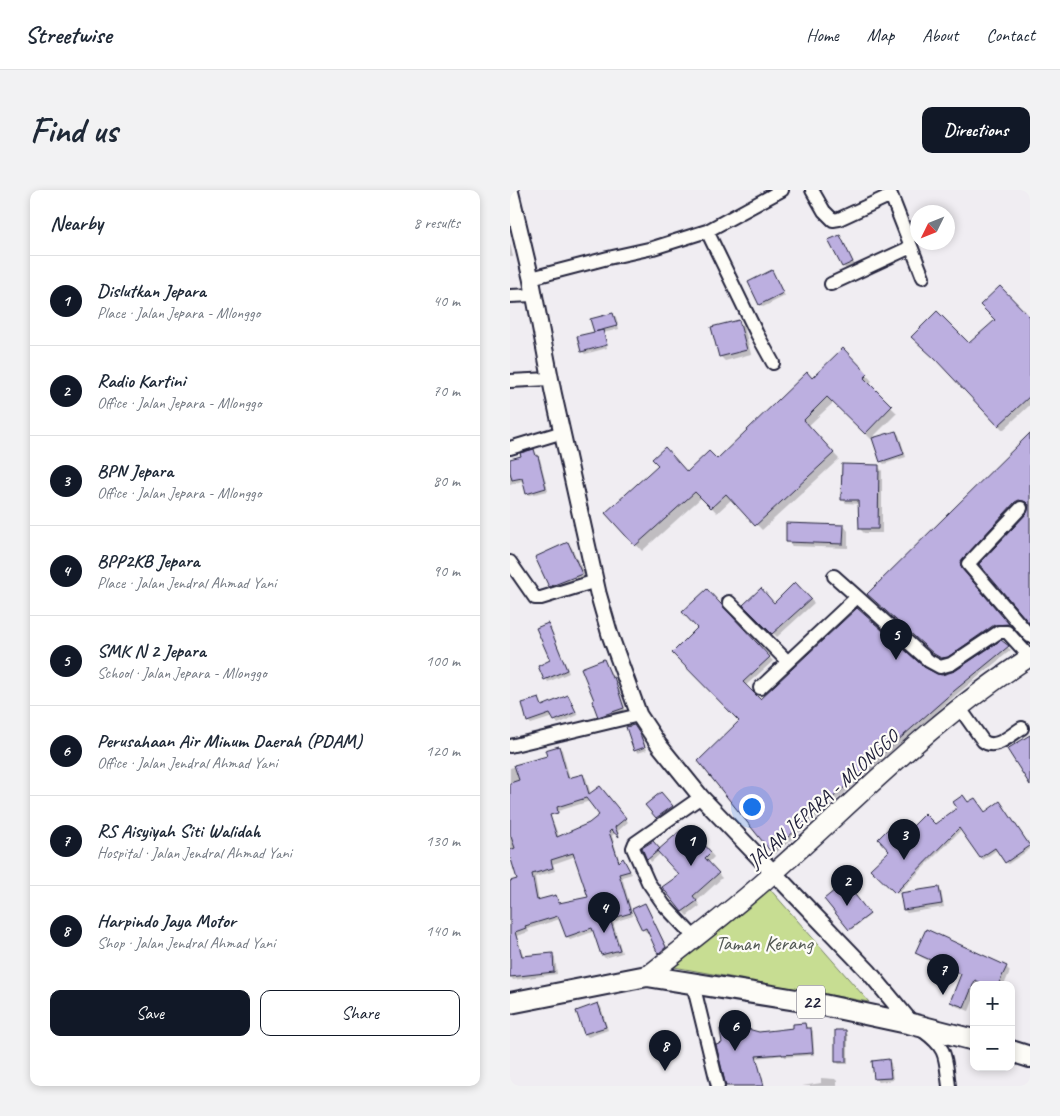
<!DOCTYPE html>
<meta charset="utf-8">
<style>
:root{--surface:#fff;--page:#f2f2f3;--text:#1f2937;--muted:#747a83;--line:#e0e1e3;--accent:#111827}
body{margin:0;font-family:Caveat,sans-serif;background:var(--page);color:var(--text)}
.controls{position:absolute;right:15px;bottom:15px;display:grid;overflow:hidden;border-radius:10px;box-shadow:0 2px 8px #0003}
.controls button{width:45px;height:45px;display:grid;place-items:center;padding:0;border:0;border-bottom:1px solid var(--line);background:var(--surface);color:var(--text);font:25px sans-serif}
.compass{position:absolute;left:400px;top:15px;width:45px;height:45px;border-radius:50%;background:var(--surface);box-shadow:0 2px 8px #0003;rotate:227deg}
.you{position:absolute;left:241px;top:616px;width:18px;height:18px;margin:-12px;border:4px solid #fff;border-radius:50%;background:#1a73e8;box-shadow:0 0 0 8px #1a73e833}
.badge{display:grid;place-items:center;width:32px;height:32px;border-radius:50%;background:var(--accent);color:#fff;font-size:16px;font-weight:700}
.pin{position:absolute;translate:-50% -41px;filter:drop-shadow(0 1px 2px #0008)}
.pin::after{content:'';position:absolute;top:26px;width:18px;height:15px;background:inherit;clip-path:polygon(0 0,100% 0,50% 100%)}
.list{margin:0;padding:0;list-style:none}
h2{display:flex;justify-content:space-between;align-items:center;height:65px;margin:0;padding:0 20px;font-size:21px}
h2 small{font-size:16px;font-weight:400;color:var(--muted)}
.list li{display:grid;grid-template-columns:32px 1fr auto;gap:15px;align-items:center;box-sizing:border-box;height:90px;padding:0 20px;border-top:1px solid var(--line)}
.list b{display:block;font-size:19px;white-space:nowrap}
.list p{margin:0;font-size:16px;white-space:nowrap;color:var(--muted)}
.list em{font-size:16px;font-style:normal;color:var(--muted)}
.actions{display:flex;gap:10px;padding:15px 20px}
.actions a{flex:1;padding:11px 0;border:1px solid var(--accent);border-radius:10px;text-align:center;font-size:18px;color:var(--accent)}
.actions .main{background:var(--accent);color:#fff}
.map{position:relative;flex:none;width:520px;height:896px;overflow:hidden;border-radius:10px}
header{display:flex;align-items:center;gap:30px;box-sizing:border-box;height:70px;padding:0 25px;background:var(--surface);border-bottom:1px solid var(--line)}
header strong{font-size:24px}
nav{display:flex;gap:28px;margin-inline-start:auto;font-size:18px}
.intro{display:flex;align-items:center;justify-content:space-between;box-sizing:border-box;height:120px;padding:0 30px}
h1{margin:0;font-size:35px}
.button{padding:12px 22px;border-radius:10px;background:var(--accent);color:#fff;font-size:18px;font-weight:700}
main{display:flex;gap:30px;padding:0 30px}
aside{flex:1;background:var(--surface);border-radius:10px;box-shadow:0 2px 8px #0003}
.map>svg:first-child{display:block}
.green{fill:#c7dd92;stroke:#748066}
.shadow{fill:#0003;fill-rule:evenodd}
.building{fill:#bcafe0;stroke:#22223b;fill-rule:evenodd}
.lines{fill:none;stroke-linecap:round;stroke-linejoin:round}
.minor-casing{stroke:#22223b;stroke-width:16}
.tertiary-casing{stroke:#22223b;stroke-width:19}
.secondary-casing{stroke:#22223b;stroke-width:21}
.trunk-casing{stroke:#22223b;stroke-width:24}
.minor{stroke:#fdfcf7;stroke-width:12}
.tertiary{stroke:#fdfcf7;stroke-width:15}
.secondary{stroke:#fdfcf7;stroke-width:18}
.trunk{stroke:#fdfcf7;stroke-width:20}
.labels{text-anchor:middle;dominant-baseline:central;stroke-width:4.5;stroke-linejoin:round;paint-order:stroke}
.shield{fill:#fdfcf7;stroke:#646373;stroke-width:1}
.shield-label{font-size:19px;font-weight:bold;fill:#22223b}
.street-label{font-size:20px;fill:#22223b;stroke:#fdfcf7}
.park-label{font-size:20px;fill:#545a55;stroke:#fdfcf7}
</style>
<header>
<strong>Streetwise</strong>
<nav><a>Home</a><a>Map</a><a>About</a><a>Contact</a></nav>
</header>
<div class="intro"><h1>Find us</h1><a class="button">Directions</a></div>
<main>
<aside>
<h2>Nearby<small>8 results</small></h2>
<ul class="list">
<li><span class="badge">1</span><div><b>Dislutkan Jepara</b><p>Place · Jalan Jepara - Mlonggo</p></div><em>40 m</em></li>
<li><span class="badge">2</span><div><b>Radio Kartini</b><p>Office · Jalan Jepara - Mlonggo</p></div><em>70 m</em></li>
<li><span class="badge">3</span><div><b>BPN Jepara</b><p>Office · Jalan Jepara - Mlonggo</p></div><em>80 m</em></li>
<li><span class="badge">4</span><div><b>BPP2KB Jepara</b><p>Place · Jalan Jendral Ahmad Yani</p></div><em>90 m</em></li>
<li><span class="badge">5</span><div><b>SMK N 2 Jepara</b><p>School · Jalan Jepara - Mlonggo</p></div><em>100 m</em></li>
<li><span class="badge">6</span><div><b>Perusahaan Air Minum Daerah (PDAM)</b><p>Office · Jalan Jendral Ahmad Yani</p></div><em>120 m</em></li>
<li><span class="badge">7</span><div><b>RS Aisyiyah Siti Walidah</b><p>Hospital · Jalan Jendral Ahmad Yani</p></div><em>130 m</em></li>
<li><span class="badge">8</span><div><b>Harpindo Jaya Motor</b><p>Shop · Jalan Jendral Ahmad Yani</p></div><em>140 m</em></li>
</ul>
<div class="actions"><a class="main">Save</a><a>Share</a></div>
</aside>
<div class="map">
<svg width="520" height="896" viewBox="0 0 520 896">
<rect width="100%" height="100%" fill="#f0edf2"/>
<filter id="ink" filterUnits="userSpaceOnUse"><feTurbulence type="fractalNoise" baseFrequency=".02" numOctaves="2"/><feDisplacementMap in="SourceGraphic" scale="10" xChannelSelector="R" yChannelSelector="G"/><feConvolveMatrix kernelMatrix="1 2 1 2 8 2 1 2 1" color-interpolation-filters="sRGB"/></filter>
<g filter="url(#ink)">
<path class="green" d="M258,697L359,812L164,777Z"/>
<path class="shadow" d="M329,46L345,75L336,79L333,76Z
M0,53L3,67H0Z
M262,82L275,106L253,117L250,114Z
M103,125L106,127L109,139L93,143L97,158L75,164L72,161L86,143L85,141Z
M520,129V215L493,240L428,171L459,155Z
M229,132L234,136L241,164L215,171L210,166Z
M333,160L362,191L358,195L387,223L361,249L324,212L298,236L329,269L252,340L222,309L207,323L192,307L132,361L97,323L177,283L207,271L302,189Z
M386,242L389,245L396,267L374,274L371,271Z
M520,244V316L516,312L511,313L452,376L454,384L500,437L435,471L428,467L358,404Z
M24,261L30,269L38,301L20,305L17,303L14,290L0,295V270L13,267Z
M368,276L372,281V343H354L350,339V314L336,313L332,309Z
M334,336L338,341V358L282,356L277,351Z
M58,354L62,358L76,388L45,401L40,396Z
M285,394L304,413L267,447L235,415L264,414Z
M197,400L263,471L235,496L250,511L413,478L426,486H432L446,482L491,452L501,460L447,504L265,664L262,661L231,531L189,438Z
M38,434L40,437L59,483L38,492L36,489L42,471Z
M94,470L106,492L116,521L92,529L89,526Z
M57,506L68,525L48,534L43,527L21,534L18,531L28,509L33,517Z
M124,536L133,548L137,560L128,563L125,560Z
M49,557L52,560L60,589L72,585L76,588L81,605L93,601L118,632L108,641L110,647L106,642L102,646L110,673L113,670L122,684L112,687L123,726L103,732L112,763L95,768L92,765L85,741L60,750L57,747L50,729L18,739L19,742L6,746L14,767L42,765L45,768L47,784L3,790L0,785V692L9,690L0,663V645L41,631L44,634L49,647L80,634L91,625L80,611L42,623L0,625V578L38,566ZM66,666L79,708L51,714L46,706L29,711L25,687L45,681L43,674Z
M154,607L165,620L150,630L137,615Z
M458,614L475,623L492,615L520,656V659L498,674L488,659L473,670L451,640L387,704L362,679L392,649L424,635Z
M192,653L204,667L198,673L212,688L187,711L190,716L177,726L153,698L170,685L151,663L141,672L133,659L150,660L186,658Z
M335,694L360,725L341,740L316,709Z
M428,698L431,701L434,717L397,723L394,720Z
M135,715L159,761L152,766L139,741L136,742L133,739Z
M406,763L496,777L500,781L494,795L470,793L464,795V808L459,821L446,816L441,812L452,785L411,767Z
M88,814L91,817L98,840L78,847L75,844L68,821Z
M236,834L239,841L249,843L284,839L295,835L297,839H301L303,841L304,865L275,867L274,865L247,868L254,896H217L213,854Z
M335,842L338,845V874H329L326,871Z
M378,870L381,873L383,890L369,892L366,889Z
M311,888L325,889L327,891V896H292L311,893Z"/>
<path class="building" d="M330,45L343,72L332,77L318,50Z
M262,80L273,103L249,115L238,92Z
M490,96L520,127V206L488,236L425,169L401,147L427,121L459,153L485,130L470,115Z
M103,123L107,136L84,142L80,129Z
M229,130L237,160L209,167L201,137Z
M93,140L97,155L71,162L67,146Z
M333,158L358,184L354,188L382,216L355,244L317,207L294,230L324,263L245,336L216,304L201,318L185,302L125,356L95,323L148,275L142,269L155,257L177,282L199,261L207,269L297,182L302,188Z
M386,241L394,264L370,272L362,248Z
M520,243V434L469,374L517,323L519,315L516,312L509,310L505,312L450,372L452,379L499,434L484,435L438,467L431,468L424,464L357,404Z
M24,259L26,266H28L36,298L16,304L12,288L2,290L0,282V269L11,266L10,263Z
M332,274L369,275L368,339H349L348,310H331Z
M276,333L334,335L333,354L276,352Z
M58,352L72,384L39,397L25,367Z
M285,392L301,409L262,444L233,415L251,398L264,413Z
M197,399L260,467L233,492L250,509L347,418L414,477L427,484L432,485L445,481L491,450L499,456L444,501L261,662L188,571L229,531L162,463L187,438L172,422Z
M38,433L57,480L34,490L28,476L40,470L26,438Z
M94,469L102,488L104,487L114,518L88,527L82,511L84,510L71,478Z
M58,505L66,522L44,531L40,524L17,532L12,513L29,508L32,516Z
M124,535L130,544L135,557L124,561L116,537Z
M520,545V595L497,559Z
M49,556L58,588L73,584L79,604L90,596L116,628L105,637L109,647L101,640L99,642L109,672L113,668L120,681L109,684L121,723L100,729L110,760L91,765L82,738L56,747L48,726L15,736L16,738L5,742L12,766L43,763L44,782L0,787V691L7,689L0,666V660L5,658L0,644V593L9,590L4,575L37,566L35,560ZM76,608L89,625L79,633L47,647L40,625L48,623L47,617ZM63,663L78,707L49,713L46,705L27,710L22,684L43,678L41,670Z
M151,602L163,616L146,628L135,615Z
M453,605L458,612L465,608L475,622L490,611L520,656L495,673L485,658L470,668L449,638L385,703L360,679L379,661L368,649L381,636L392,647L415,624L425,634L447,618L443,612Z
M171,640L186,657L192,652L201,662L195,668L209,683L183,706L187,711L172,722L152,697L169,685L147,661Z
M143,651L150,659L137,670L132,658Z
M335,692L360,724L339,740L314,709Z
M429,697L432,714L393,720L390,703Z
M135,713L156,757L148,764L136,738L132,740L122,719Z
M416,739L497,776L488,795H476L465,790L454,817L440,812L451,784L405,763Z
M88,813L96,837L74,844L66,821Z
M236,832L238,839L249,842L283,838V834L295,833L296,838H301L303,863L272,865V864L246,866L254,896H216L206,855L212,853L210,839L218,833Z
M325,840H336V872H325Z
M379,869L381,888L364,889L362,871Z"/>
<g class="lines">
<defs>
<path id="minor" d="M302,0L314,21L323,30L329,29L381,5L413,87
M197,41L247,144L263,173
M21,88L98,68L143,58L197,41L272,0
M321,94L401,57
M0,106L24,105
M0,191L40,189
M0,258L53,242
M511,318L458,374L520,446
M0,372L25,408H31L86,391
M324,386L419,471L430,477L441,474L489,442H497L520,467
M219,412L278,472
M250,498L347,407
M449,517L473,551C485,561 500,545 512,538
M0,556L129,525
M185,748L154,715L138,692L123,658L125,653L191,607
M183,794L208,896
M413,841C438,859 435,867 439,896"/>
<path id="tertiary" d="M0,0L21,88L43,202L88,403L100,445L129,525L149,555L191,607L359,782L402,834"/>
<path id="secondary" d="M137,786C180,752 225,718 266,681C349,607 426,527 520,467"/>
<path id="trunk" d="M0,813L137,786L299,812L402,834L464,850
M501,861L520,867"/>
</defs>
<use href="#minor" class="minor-casing"/>
<use href="#tertiary" class="tertiary-casing"/>
<use href="#secondary" class="secondary-casing"/>
<use href="#trunk" class="trunk-casing"/>
<use href="#minor" class="minor"/>
<use href="#tertiary" class="tertiary"/>
<use href="#secondary" class="secondary"/>
<use href="#trunk" class="trunk"/>
</g>
</g>
<g class="labels">
<rect class="shield" x="287" y="795.5" width="28" height="33" rx="4"/>
<g class="shield-label">
<text x="301" y="812">22</text>
</g>
<g class="street-label">
<text transform="translate(313 609) rotate(-42)">JALAN JEPARA - MLONGGO</text>
</g>
<g class="park-label">
<text x="254" y="753">Taman Kerang</text>
</g>
</g>
</svg>
<div class="controls">
<button>+</button>
<button>−</button>
</div>
<svg class="compass" viewBox="-18 -18 36 36"><path d="M0-13l5 13h-10z" fill="#e53935"/><path d="M0 13l5-13h-10z" fill="#747a83"/></svg>
<div class="you"></div>
<div class="pin badge" style="left:181px;top:676px">1</div>
<div class="pin badge" style="left:337px;top:716px">2</div>
<div class="pin badge" style="left:394px;top:670px">3</div>
<div class="pin badge" style="left:94px;top:743px">4</div>
<div class="pin badge" style="left:386px;top:470px">5</div>
<div class="pin badge" style="left:225px;top:861px">6</div>
<div class="pin badge" style="left:433px;top:805px">7</div>
<div class="pin badge" style="left:155px;top:881px">8</div>
</div>
</main>
